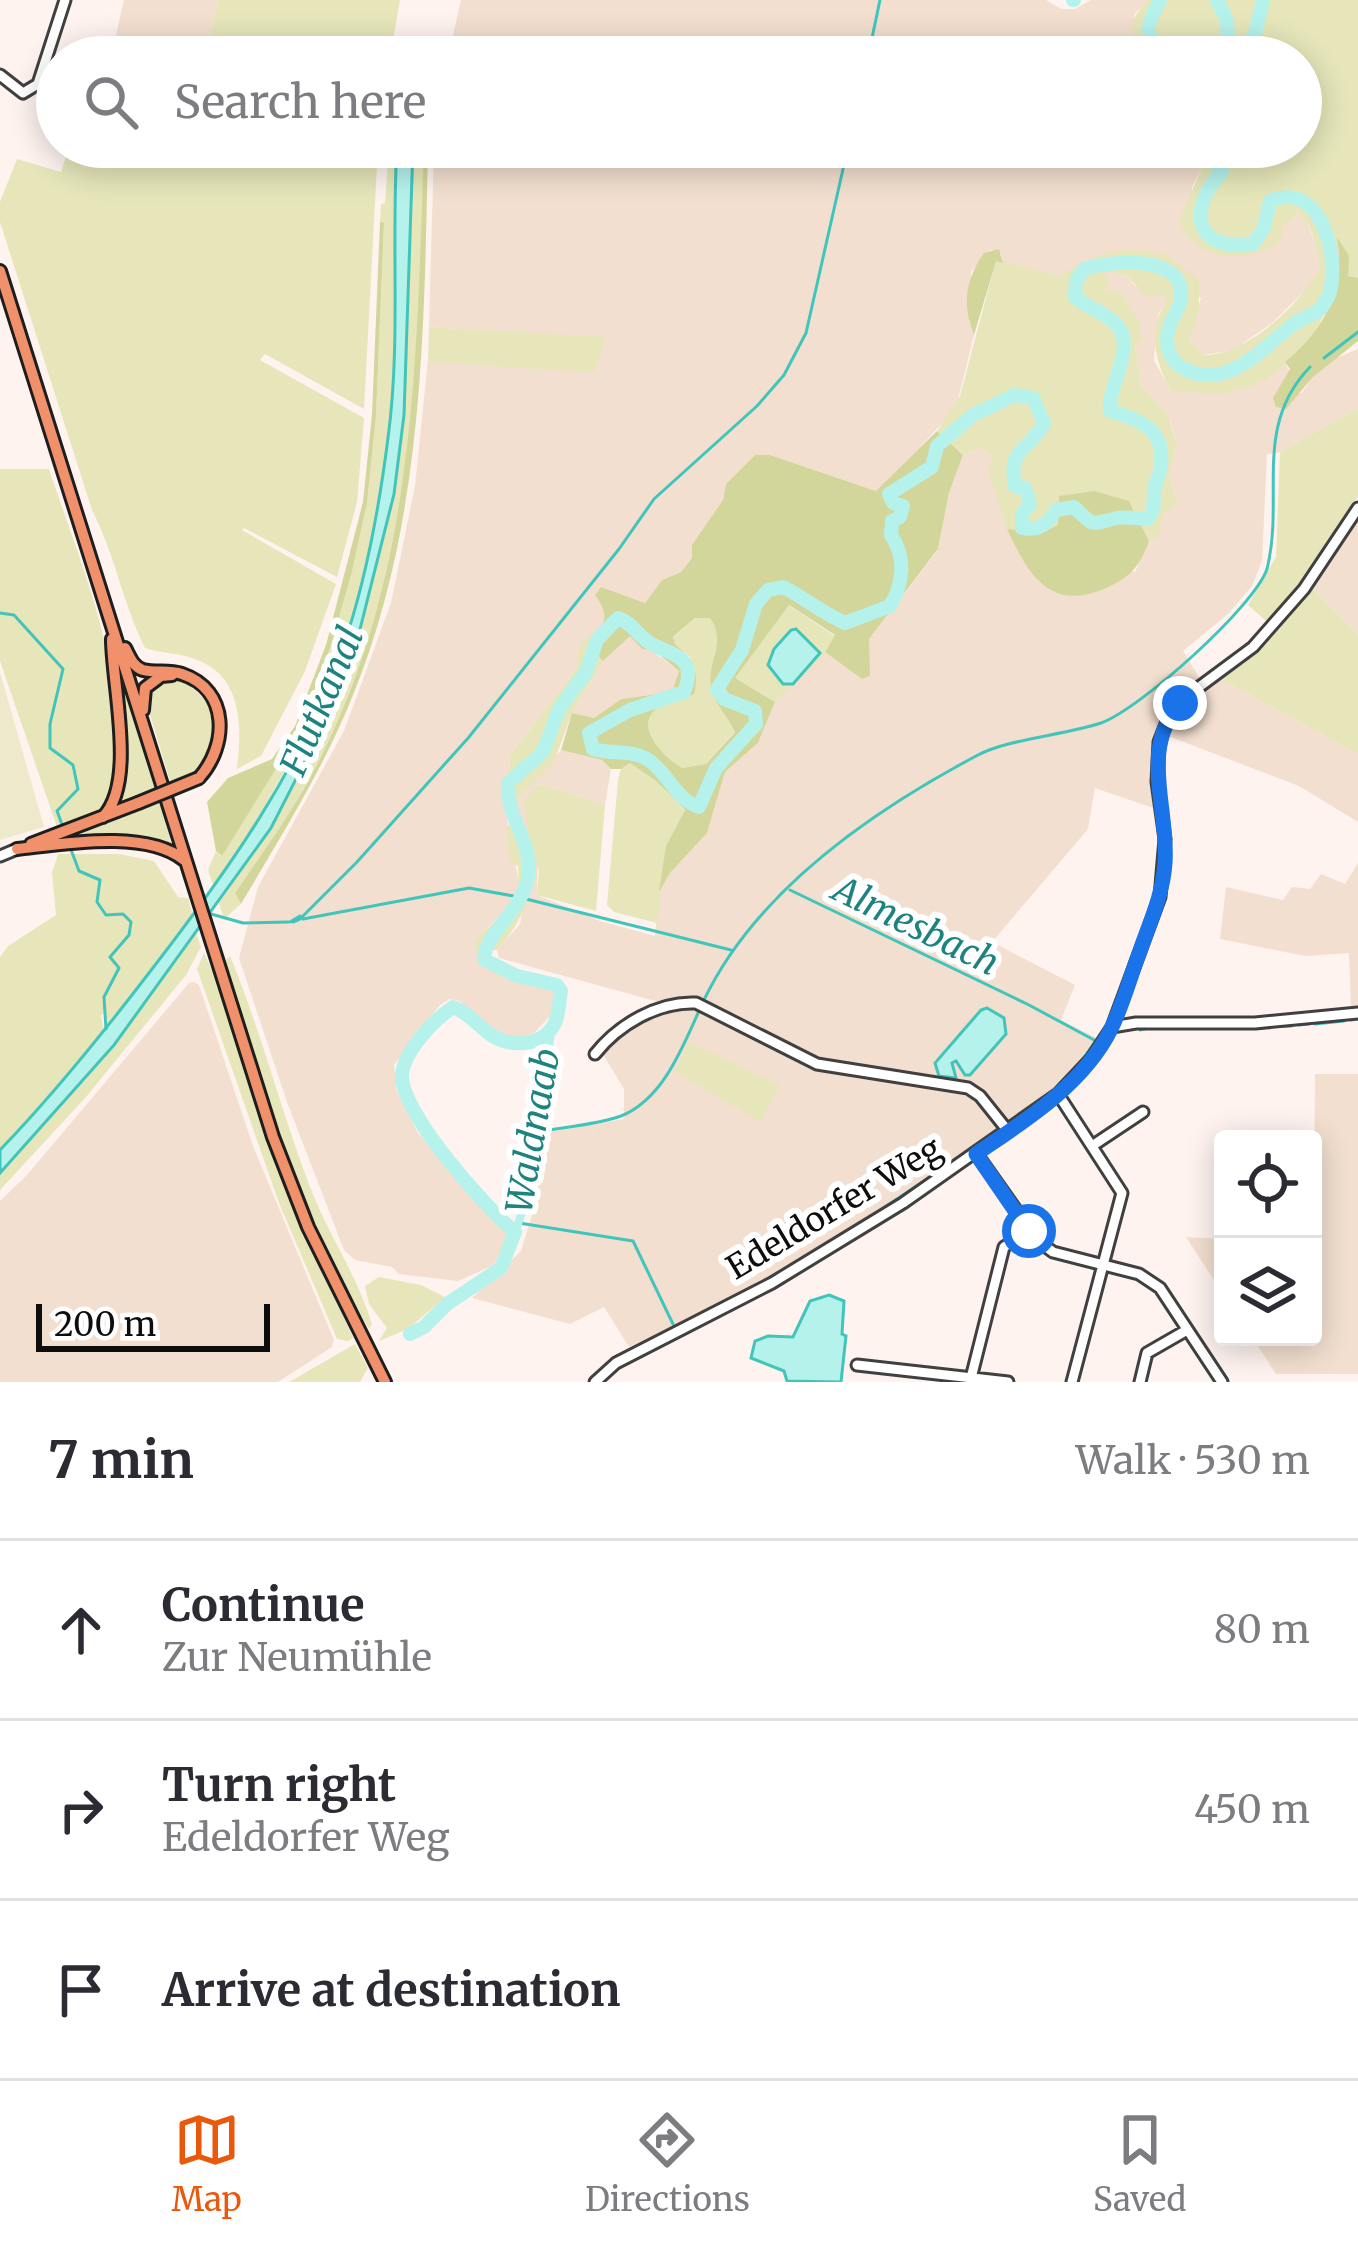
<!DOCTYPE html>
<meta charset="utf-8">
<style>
:root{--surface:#fff;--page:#f2f2f3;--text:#2b2b33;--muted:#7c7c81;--line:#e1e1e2;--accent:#ea580c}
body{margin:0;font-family:Merriweather,serif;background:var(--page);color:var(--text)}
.controls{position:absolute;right:36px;bottom:36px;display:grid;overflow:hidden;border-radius:12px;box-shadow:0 6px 30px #0003}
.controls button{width:108px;height:108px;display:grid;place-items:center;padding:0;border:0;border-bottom:3px solid var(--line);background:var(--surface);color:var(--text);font:60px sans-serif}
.scale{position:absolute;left:36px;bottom:30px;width:234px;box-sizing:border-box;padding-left:12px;border:6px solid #0d0d0d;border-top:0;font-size:33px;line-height:42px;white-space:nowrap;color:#0d0d0d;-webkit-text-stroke:9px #fff;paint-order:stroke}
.stop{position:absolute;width:36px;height:36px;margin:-27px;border:9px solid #1a73e8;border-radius:50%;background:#fff}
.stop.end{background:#1a73e8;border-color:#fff;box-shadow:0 3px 12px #0008}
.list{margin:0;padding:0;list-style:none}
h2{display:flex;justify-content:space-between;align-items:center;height:156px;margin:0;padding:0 48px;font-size:51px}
h2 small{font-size:39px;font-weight:400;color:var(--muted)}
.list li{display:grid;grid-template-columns:78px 1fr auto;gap:36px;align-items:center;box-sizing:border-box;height:180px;padding:0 48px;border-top:3px solid var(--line)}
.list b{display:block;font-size:45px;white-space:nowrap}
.list p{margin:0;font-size:39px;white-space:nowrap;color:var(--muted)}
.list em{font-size:39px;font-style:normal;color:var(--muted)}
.icon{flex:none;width:66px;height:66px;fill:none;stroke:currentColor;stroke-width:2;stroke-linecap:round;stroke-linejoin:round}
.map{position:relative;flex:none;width:1358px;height:1382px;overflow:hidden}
.search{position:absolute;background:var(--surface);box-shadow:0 6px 30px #0003;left:36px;right:36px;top:36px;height:132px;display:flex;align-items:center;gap:30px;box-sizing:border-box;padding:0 42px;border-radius:66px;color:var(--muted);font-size:45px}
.sheet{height:696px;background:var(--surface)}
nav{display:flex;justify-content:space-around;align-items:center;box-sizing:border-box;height:168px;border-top:3px solid var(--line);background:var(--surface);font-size:33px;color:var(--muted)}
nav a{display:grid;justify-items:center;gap:6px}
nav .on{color:var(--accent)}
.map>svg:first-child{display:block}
.farmland{fill:#f2dfcf}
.green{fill:#e6e6ba}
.forest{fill:#d2d69a;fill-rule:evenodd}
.pitch{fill:#eee9cb}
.water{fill:#b6f2ec;stroke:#41c5bb;stroke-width:3}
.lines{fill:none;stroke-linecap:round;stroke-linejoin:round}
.stream{stroke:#41c5bb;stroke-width:3}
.canal{stroke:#b6f2ec;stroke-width:8}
.river{stroke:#b6f2ec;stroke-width:14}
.minor-casing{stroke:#404040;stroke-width:15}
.major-casing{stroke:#1e1e1e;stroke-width:16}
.minor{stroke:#fff;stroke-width:9}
.major{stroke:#f0916c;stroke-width:10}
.major-bridge-casing{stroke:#1e1e1e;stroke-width:16;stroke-linecap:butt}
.major-bridge{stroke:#f0916c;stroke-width:10}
.route{stroke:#1a73e8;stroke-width:15}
.labels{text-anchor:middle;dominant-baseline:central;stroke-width:12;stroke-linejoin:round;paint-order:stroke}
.street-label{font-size:33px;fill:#0d0d0d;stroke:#fff}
.water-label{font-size:36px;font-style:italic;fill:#1c837f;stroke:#fff}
</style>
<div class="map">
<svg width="1358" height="1382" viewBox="0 0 1358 1382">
<rect width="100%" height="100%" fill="#fef3ee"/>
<path class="farmland" d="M124,0H219L207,51L174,44L171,57H111Z
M461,0H1046L1061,9H1075L1091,0H1147L1134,15L1138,43L1153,57H448Z
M434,147H1186L1202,168L1192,187L1194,243L1228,256L1283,227L1299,213L1305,217L1315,243L1320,268L1312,284L1272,323L1233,350L1204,355L1189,341L1201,298L1146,252L1131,249L1058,275L1003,263L1001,253L990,250L971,272L969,321L974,335L956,408L891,479L876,491L770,455H755L726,484L723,500L693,545L692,558L681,572L662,580L645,603L602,588L605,622L595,641L594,638L577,668L509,756L510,769L501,785L520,888L512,905L474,940L482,963L514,979L554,986L556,994L550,1016L534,1033L518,1039L489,1030L459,1001L449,999L439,1006L394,1065L397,1091L418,1133L508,1234L494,1265L458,1281L399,1274L392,1267L355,1260L344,1250L287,1102L239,958L258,887L344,731L391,603L415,486L428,360L593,371L605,338L429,327Z
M1103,269L1127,276L1136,287L1164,294L1166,303L1158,314L1154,360L1171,391L1269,378L1285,362L1301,394L1313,377L1334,359L1358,349V408L1280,452L1267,454L1262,561L1252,586L1228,614L1183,651L1201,680L1172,705L1157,734L1153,777L1156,809L1095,788L1088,829L992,942L1075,985L1061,1020L1101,1040L1056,1092L1010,1128L871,1218L863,1219L774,1278L629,1347L604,1307L570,1324L472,1298L521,1251L533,1212L544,1133L624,1119V1089L601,1051L612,1037L666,1004L499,958L497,950L520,924L534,854L520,822L518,797L561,750L602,760L611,769L605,805L539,784L537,895L600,921L655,936L659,892L670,873L707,833L725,772L758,743L775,702L825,652L862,678L869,639L938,550L949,493L963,455L980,447L993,457L989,471L1007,529L1135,572L1149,541L1159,535L1163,514L1178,504L1169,475L1177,445L1170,421L1141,386L1135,346L1139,334L1130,307L1114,291H1105Z
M1358,515V634L1311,587Z
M630,635L679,671L672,692L621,699L594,718L572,713L603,661Z
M1219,678L1358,754V822L1299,786L1168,736L1180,713Z
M1358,863V1007L1351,1008L1349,953L1305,956L1220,939L1226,887L1283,900L1292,887L1310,889L1321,874L1345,884Z
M194,982L199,985L253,1146L334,1340L332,1347L278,1382H0V1201L27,1175L189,983Z
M1315,1074H1358V1374H1276L1252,1337H1313Z
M1186,1237L1223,1239V1294Z"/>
<path class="green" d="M219,0H400L390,57H171L174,44L207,50Z
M1147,0H1358V278L1348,276L1338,239L1339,284L1311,341L1269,378L1250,387L1220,394L1171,391C1156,365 1146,329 1166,303L1164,295L1145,296L1127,276L1103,270L1109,282L1105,290L1121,292L1140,324L1139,334L1144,337L1135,346L1141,386L1167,413L1177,445L1169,475L1178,504L1163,514L1159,536L1149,541L1129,501L1046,531L1007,529L988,471L993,457L980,447L963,455L937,431L960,396L996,260L1058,275L1103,254L1131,249L1166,254L1199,280V312L1189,341L1204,355C1246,355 1301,304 1320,268C1316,250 1314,226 1299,213L1283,227L1281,240C1249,266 1194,262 1179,221L1202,168L1186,147H1301V57H1153C1128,35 1125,26 1147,0Z
M69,147H378L364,409L265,354L260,360L364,418L357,502L337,577L244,528L242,530L336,584L305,671L261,756L237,769C242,726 243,674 192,658C177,653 160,653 145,648C123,604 115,555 92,510L0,222V202L17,159L61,172Z
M389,147H397C391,241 398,337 389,431C373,607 310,743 214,887L208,870L216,851L221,856L301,728L331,647L352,572L367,503L376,416L384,224L380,222L381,204L385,203Z
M413,147H424C419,363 415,582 310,778C289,818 261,855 235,893L241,904L224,919L219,903L271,828L320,732L394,494L404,415Z
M429,327L606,337L594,372L438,363L428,360Z
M1358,408V496L1304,580L1358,634V754L1219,678L1257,650L1275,629L1248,605L1276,557L1280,452Z
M0,469H49C84,575 138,692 108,806L57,827L0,661Z
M788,605L835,636L819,661L775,702L734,678Z
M695,618H711C725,637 710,654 713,675C715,697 727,712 735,731L706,764L682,768C667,759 634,729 655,710C664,702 683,698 694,694L690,657L675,644L673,638Z
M586,637L594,638L591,648L603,661L572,713L554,762L518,797L520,822L530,844L524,801L539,784L605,805L596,911L537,895L539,871L534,859C532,897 523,921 497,950L476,952L474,940C501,915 521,906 518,866L509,860L506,829L510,824L500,785L510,769L509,756L577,668L578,650Z
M119,669L156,789L125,802L122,799L124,740Z
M173,678C208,689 231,731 204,764C196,773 182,779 171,784L148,708L153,686Z
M630,763L656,781L685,811L666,846L657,923L614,912L607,905L618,780L621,769Z
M161,802L172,847L64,839Z
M58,854H119L154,861L178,897L188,898L193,917L108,1026L105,1011L101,1016L104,1032L0,1150V957L8,946L56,915L52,873Z
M196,933L201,947L186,975L86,1097L0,1190V1173L114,1045Z
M204,953L217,980L277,1167L353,1338L348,1341L337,1339L279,1203L197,969Z
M230,956C261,1031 281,1111 310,1187C328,1234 357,1275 372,1324L369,1329L337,1274L283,1149L223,963Z
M689,1042L779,1085L761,1122L675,1072Z
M379,1277L421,1285L445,1297L408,1329L379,1341L387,1328L369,1304L365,1286Z
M355,1344L368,1368L360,1382H289Z"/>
<path class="forest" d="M424,147H428C424,332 424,521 353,695C324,768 281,836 241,904L235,893C261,855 288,818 310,778C417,579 416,366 424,147Z
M380,222L384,223L376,416L367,503L352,572L331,646L301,728L222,856L216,851L207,802L228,778L272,759L295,726L326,645L363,502L372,415Z
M1337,237L1349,256L1348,276L1358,278V341L1313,377L1286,409L1276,407L1273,398L1290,369L1285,362C1325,330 1345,289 1337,237Z
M999,249L1003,263L996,261L974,335C962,304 965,280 984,253Z
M937,431L963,455L949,493L938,549L869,639L870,676L862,679L825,652L835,635L789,605L735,678L775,702L758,743L725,772L707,833L670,873L659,892L666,846L685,810L656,781L630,763L621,769H611L602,760L561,750L572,713L594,718L621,699L672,692L679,671L653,650L642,649L630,636L603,661L591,648C603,625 612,618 595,595L601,587L645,603L662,580L681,572L692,558V545L723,500L726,484L755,455H770L876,491ZM695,618H710C727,640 707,662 711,686C714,704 728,716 735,732L706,764L682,768C667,759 634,729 655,710C664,702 683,699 694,694C700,671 692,658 675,644L673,637Z
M1094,491L1129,501L1149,541C1140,567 1130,577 1106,588C1050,613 1028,574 1007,529L1046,531L1058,525L1059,496Z"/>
<path class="pitch" d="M0,672L44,827L0,840Z"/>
<path class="water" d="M397,147H413L404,415L394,494L355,649L320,732L271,828L114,1045L0,1173V1150C55,1093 104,1032 152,969C227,872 301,768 342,650C366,582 379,509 388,438C401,342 391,243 397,147Z
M796,629L820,653L793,684H783L768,665L774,649L791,630Z
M987,1008L1004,1018L1006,1034L970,1075H965L956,1061L952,1063L956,1078L939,1076L935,1063L981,1010Z
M829,1295L844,1301L842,1334L846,1336L841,1382L787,1381L784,1371L751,1358L755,1341L768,1336L793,1337L810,1301Z"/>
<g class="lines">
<path class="stream" d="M868,57L880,0
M1324,358L1358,332
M0,613L14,615L63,669L50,724V748L73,765L78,789L57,811L63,827
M70,847L79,871L100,880L97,902L106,915L123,914L131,922L129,935L110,957L119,968L104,997L106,1029
M790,890L1029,1005L1096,1041L1077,1067
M522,898L731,950
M211,914L243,923L288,922
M303,919L469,888L519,897
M290,922L300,916L293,922L300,919L357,862L469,737L619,549L654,499L757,406L784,375L806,333L848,147
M703,1002C755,891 872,811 978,755C1008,739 1065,735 1101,723C1140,709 1254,607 1267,569C1285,497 1252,427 1310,367
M1351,1020L1358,1019
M1315,1024L1344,1021
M1299,1025L1309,1024
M1266,1027L1292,1026
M1140,1030L1148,1028
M1047,1096L1062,1083
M537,1132C563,1127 596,1125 621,1116C663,1099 682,1048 699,1011
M876,1213L954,1161
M519,1223L633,1241L673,1324"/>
<path class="canal" d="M515,1232C540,1170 543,1096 551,1031"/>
<path class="river" d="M1073,0H1074
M1160,0C1157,8 1149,19 1149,27C1147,54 1196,60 1214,51C1219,48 1224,41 1228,36L1227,21L1217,0
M1236,57L1255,34L1263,0
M410,1334L424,1327L447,1304L501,1268L515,1232C486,1208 399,1111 402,1074C405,1050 434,1020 453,1007C469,1013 478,1026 491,1035C509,1047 538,1047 552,1028C559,1019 559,1002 561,991L557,985L517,976L485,960C481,936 523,911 528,877C534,843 505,816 508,783L543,752L559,709L586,672L597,640L618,618C633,623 637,635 650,643C670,655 699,655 684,692L630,710L589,733L593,749C612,755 634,749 650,761C669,775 676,800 699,807L716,768L756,724L755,711L724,699L717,689L742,650L756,604L768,590L783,587C805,598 822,613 845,623L890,606C904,583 906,557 891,535L892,521L900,517L903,506L893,503L889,494L932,467L937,446L973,415L1015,395L1033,398L1044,423C1030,451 1007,446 1015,486L1025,488L1030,504L1022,514V528C1039,531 1047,525 1056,510L1074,507C1095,528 1091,524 1117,518C1127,516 1139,519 1148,519C1156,507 1153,504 1154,491C1155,484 1158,478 1160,471C1168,432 1143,420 1110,411C1107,386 1137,348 1117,325C1105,312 1087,308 1075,297L1076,281L1084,269C1110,261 1186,253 1181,298C1180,310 1170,319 1168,331C1161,362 1191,380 1220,374C1248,368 1273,339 1295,323C1303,318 1313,315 1319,310C1323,307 1327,299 1329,295C1341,258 1321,179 1270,201L1264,228L1253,244C1195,253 1186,209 1222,172L1210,159L1207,147"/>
<defs>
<path id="minor" d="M0,75L23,93L38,84L65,0
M0,856L17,849
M1112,1027L1136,1023H1255L1358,1013
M595,1054C618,1025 658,1001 696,1003L817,1064L968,1088L980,1096L1008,1131
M1058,1094L1122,1193L1072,1382
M1092,1146L1143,1112
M976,1153L1038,1241L1053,1252L1139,1274L1160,1288L1222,1382
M857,1365L1008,1382
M595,1382L616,1363L772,1283L903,1203L1058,1094L1091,1059L1112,1027L1160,897L1165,839L1157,782L1159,742L1170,714L1191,693L1253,647L1304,589L1358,508
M970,1382L1004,1247L1029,1231
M1140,1382L1147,1353L1187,1330"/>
<path id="major" d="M0,271L273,1137L308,1227L385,1382
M125,648C130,657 133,667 143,670C155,673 169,670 182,674C230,690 228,746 199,778
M143,710L145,688L161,676L172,675
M103,817C137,782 112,685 112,639
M31,844L138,803
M17,849C63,844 146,829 184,860"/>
</defs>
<use href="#minor" class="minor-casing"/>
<use href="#major" class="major-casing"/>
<use href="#minor" class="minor"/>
<use href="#major" class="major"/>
<defs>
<path id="major-bridge" d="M138,803L199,778"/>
</defs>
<use href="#major-bridge" class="major-bridge-casing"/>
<use href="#major-bridge" class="major-bridge"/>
</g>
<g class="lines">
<path class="route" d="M1029,1231L976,1154C1025,1121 1084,1084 1111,1029C1123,1005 1130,977 1140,951C1150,922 1163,894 1165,863C1169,808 1139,750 1180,703"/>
</g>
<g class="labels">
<g class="street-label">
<text transform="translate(834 1208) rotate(-31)">Edeldorfer Weg</text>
</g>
<g class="water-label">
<text transform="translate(322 701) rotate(-67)">Flutkanal</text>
<text transform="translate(916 926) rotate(26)">Almesbach</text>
<text transform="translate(533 1131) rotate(-80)">Waldnaab</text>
</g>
</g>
</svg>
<div class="controls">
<button><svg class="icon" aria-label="locate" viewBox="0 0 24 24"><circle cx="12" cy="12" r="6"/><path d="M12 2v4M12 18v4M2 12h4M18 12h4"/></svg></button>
<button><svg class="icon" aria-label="layers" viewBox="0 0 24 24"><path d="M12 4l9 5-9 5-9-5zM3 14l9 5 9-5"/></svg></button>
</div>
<div class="scale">200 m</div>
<div class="stop" style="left:1029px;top:1231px"></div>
<div class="stop end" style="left:1180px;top:703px"></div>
<div class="search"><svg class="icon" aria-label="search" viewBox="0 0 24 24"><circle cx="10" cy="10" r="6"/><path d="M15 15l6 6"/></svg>Search here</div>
</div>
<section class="sheet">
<h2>7 min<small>Walk · 530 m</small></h2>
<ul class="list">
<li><svg class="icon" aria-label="ahead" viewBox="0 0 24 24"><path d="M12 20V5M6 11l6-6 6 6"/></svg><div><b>Continue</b><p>Zur Neumühle</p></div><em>80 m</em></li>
<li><svg class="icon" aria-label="right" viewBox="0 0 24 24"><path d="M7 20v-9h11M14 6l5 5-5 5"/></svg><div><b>Turn right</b><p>Edeldorfer Weg</p></div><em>450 m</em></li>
<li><svg class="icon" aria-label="arrive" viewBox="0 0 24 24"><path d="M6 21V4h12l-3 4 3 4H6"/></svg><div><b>Arrive at destination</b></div></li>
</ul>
</section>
<nav>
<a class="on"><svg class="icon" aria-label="map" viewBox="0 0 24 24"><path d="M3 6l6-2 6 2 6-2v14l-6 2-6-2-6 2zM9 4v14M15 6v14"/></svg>Map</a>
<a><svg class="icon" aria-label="directions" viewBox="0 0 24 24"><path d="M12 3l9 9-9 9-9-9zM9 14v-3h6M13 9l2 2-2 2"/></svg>Directions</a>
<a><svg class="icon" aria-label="saved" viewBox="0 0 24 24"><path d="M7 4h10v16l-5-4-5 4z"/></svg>Saved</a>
</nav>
